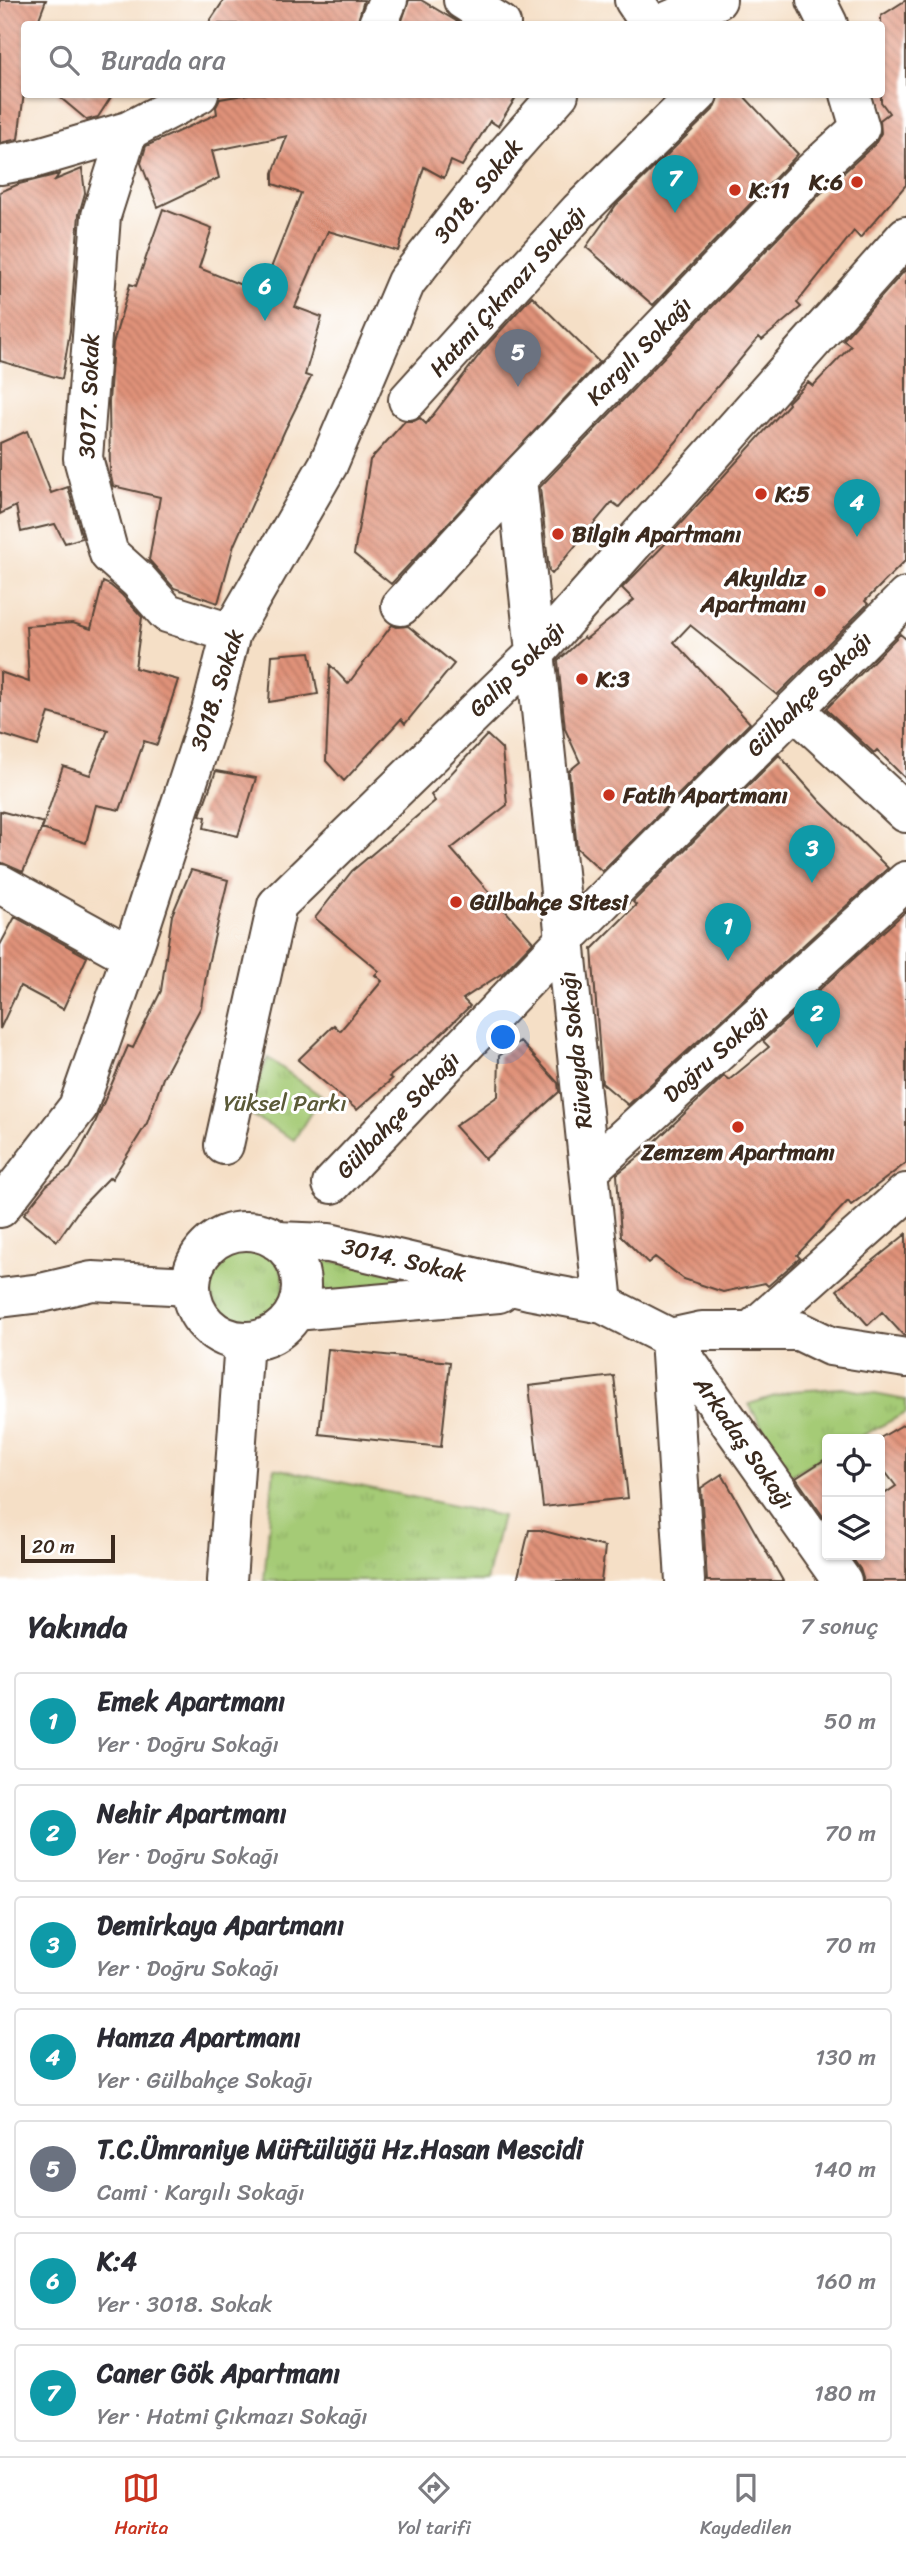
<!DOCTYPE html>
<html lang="tr">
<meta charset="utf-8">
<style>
:root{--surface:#fff;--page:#f7f7f7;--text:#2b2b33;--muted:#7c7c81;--line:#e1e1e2;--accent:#c8321e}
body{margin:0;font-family:Sriracha,sans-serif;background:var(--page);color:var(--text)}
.controls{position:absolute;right:21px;bottom:21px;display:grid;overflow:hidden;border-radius:7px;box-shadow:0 2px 5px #0004}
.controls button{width:63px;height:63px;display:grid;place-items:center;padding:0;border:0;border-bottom:2px solid var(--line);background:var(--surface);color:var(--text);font:35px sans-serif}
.scale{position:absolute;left:21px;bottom:18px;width:94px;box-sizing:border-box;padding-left:7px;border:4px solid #3b2a1e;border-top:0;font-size:19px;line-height:24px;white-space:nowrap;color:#3b2a1e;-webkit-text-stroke:5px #fff;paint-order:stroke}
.you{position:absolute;left:504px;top:1038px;width:24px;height:24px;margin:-18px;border:5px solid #fff;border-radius:50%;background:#1a73e8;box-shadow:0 0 0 10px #1a73e833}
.badge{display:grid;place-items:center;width:46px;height:46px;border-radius:50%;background:var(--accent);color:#fff;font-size:23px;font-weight:700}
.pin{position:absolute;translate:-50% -58px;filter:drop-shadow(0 2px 4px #0008)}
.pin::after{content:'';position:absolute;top:37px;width:24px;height:21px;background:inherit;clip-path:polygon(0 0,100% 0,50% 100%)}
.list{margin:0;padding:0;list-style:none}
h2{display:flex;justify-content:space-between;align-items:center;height:91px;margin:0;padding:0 28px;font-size:30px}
h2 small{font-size:23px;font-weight:400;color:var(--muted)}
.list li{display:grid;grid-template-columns:46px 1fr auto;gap:21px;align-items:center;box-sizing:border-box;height:98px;margin:0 14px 14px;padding:0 14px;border:2px solid var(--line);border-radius:7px}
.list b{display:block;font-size:26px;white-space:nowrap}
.list p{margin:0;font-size:23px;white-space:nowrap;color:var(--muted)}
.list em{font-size:23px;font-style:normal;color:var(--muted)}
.icon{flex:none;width:38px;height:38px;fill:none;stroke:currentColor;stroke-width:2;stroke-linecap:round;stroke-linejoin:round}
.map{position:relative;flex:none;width:906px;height:1581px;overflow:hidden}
.search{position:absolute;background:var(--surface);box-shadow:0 2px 5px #0004;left:21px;right:21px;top:21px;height:77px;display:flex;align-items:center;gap:18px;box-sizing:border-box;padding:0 24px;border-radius:7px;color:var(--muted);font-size:26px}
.sheet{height:875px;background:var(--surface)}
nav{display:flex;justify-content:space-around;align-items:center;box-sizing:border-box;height:98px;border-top:2px solid var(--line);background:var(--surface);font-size:19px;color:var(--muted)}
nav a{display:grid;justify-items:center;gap:4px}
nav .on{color:var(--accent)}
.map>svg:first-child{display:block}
.grass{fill:url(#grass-tufts);stroke:#707a4a;stroke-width:2}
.building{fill:url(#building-back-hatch)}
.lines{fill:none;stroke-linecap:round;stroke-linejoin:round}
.minor-casing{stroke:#574537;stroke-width:42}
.minor{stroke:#fff;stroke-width:38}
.poi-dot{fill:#c8321e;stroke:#fff;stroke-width:2.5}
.labels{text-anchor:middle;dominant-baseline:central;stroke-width:6;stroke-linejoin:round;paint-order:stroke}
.poi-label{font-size:23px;font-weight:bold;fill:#3b2a1e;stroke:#fff;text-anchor:start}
.street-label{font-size:23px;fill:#3b2a1e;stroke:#fff}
.park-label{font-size:23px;fill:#5b5a38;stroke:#fff}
</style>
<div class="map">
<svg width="906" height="1581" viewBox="0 0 906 1581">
<defs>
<pattern id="grass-tufts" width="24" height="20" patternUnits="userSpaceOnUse" patternTransform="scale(1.75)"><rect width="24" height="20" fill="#a5cb76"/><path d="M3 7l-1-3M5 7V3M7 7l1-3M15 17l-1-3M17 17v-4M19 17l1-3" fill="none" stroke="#8fae66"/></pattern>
<pattern id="building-back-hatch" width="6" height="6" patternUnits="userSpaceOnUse" patternTransform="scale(1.75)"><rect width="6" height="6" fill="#e09279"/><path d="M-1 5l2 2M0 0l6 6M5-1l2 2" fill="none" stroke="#b77763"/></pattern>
</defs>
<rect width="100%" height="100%" fill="#fff"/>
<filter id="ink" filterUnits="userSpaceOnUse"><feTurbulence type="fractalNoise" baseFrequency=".0143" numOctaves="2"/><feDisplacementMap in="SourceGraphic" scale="14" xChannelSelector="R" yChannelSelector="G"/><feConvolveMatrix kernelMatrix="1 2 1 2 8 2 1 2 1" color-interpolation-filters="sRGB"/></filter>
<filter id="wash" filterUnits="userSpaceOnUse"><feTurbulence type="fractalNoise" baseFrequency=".00686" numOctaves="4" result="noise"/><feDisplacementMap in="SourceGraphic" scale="28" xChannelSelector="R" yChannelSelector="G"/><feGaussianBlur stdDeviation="1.57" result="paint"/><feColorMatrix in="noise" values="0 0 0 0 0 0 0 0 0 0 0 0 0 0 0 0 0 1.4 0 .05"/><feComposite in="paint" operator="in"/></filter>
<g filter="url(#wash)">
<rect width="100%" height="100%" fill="#f5dfc6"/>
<path class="grass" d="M268,1058L321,1096L294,1140L246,1112Z
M210 1285a37 37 0 1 1 74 0a37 37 0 1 1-74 0Z
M319,1259L454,1284L320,1295Z
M843,1388L906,1400V1413L856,1439H827V1455L789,1476L749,1404L791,1391Z
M274,1468L502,1516L486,1581H264Z"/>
<g id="blocks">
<path class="building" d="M0,0H46L37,24H24V93L18,139L0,143Z
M224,0H364L357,24H208Z
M409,0H421L461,24H401Z
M906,0V185L860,238L854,231L797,303L801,307L762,340L759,337L697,411L677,441L619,507L612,502L552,574L549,571L540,487L819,195L875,144L881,133L880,120L889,113L881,102V16Z
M56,94H113L98,117L87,120Z
M249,94H518L498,126L490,121L462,166L451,161L444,178L424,167L398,251L328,231L295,307L322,317L305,375L311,377L285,430L234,545L218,603L174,588L149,560L160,497L113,486L110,472L109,402L113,344L130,284L136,286L163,209L212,228L199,268L261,293L301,193L273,184V173L287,136L212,151L219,178L158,207L141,163L146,146L217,114L216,107L220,99Z
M742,94L798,154L653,305L586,247L616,205L713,110L719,95Z
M82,169L85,193L79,214L70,331L62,379L0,361V192L19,184L59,174L55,180Z
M906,269V560L865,601L868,604L777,695L690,625L674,642L750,723L602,871L577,848L569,771L580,762L565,729L558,661L584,637L586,639L634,600L622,588L673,536L671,534L789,404L788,402L808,382L813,386L851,346L843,340Z
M532,296L599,362L391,584L354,554L370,460L405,421H414L420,418L426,424L483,350Z
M27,431L51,493L68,487L82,538L65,543L55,524L21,532L16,506L0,514V443Z
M103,582L110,585L122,595L142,617L135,668L178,680L157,745L144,741L120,810L96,805L86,843L42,829L63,766L90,775L108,730L49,713L38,746L0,734V672L29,682L26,626L73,623L91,629Z
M392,625L397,627L408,626L454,664L405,724L401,719L344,781L326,761L330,665L348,684Z
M900,634L906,639V779L877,750L874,753L826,709Z
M310,652L318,694L269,702L272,655Z
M487,735L502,749L507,805L451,849L533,942L504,972L463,999L470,1006L438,1037L389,1077L392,1079L357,1110L298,1060L334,1025L340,1031L382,981L375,975L379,971L315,918L352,871L435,801L431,795Z
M779,755L820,801L888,868L628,1105L602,1083L592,949L636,905L633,902Z
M216,771L256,778L238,836L204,828L206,817L200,815Z
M0,811L44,823L23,872L0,862Z
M191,870L228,880L208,964L201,1007L163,1078L147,1123L112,1179L110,1177L81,1207L57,1241L24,1214L47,1185L70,1168L94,1125L128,1046L133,1048L161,991L172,915Z
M906,911V1163L851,1205L848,1201L797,1255L800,1258L768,1286L765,1283L723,1292L684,1279L655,1257L648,1263L621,1236L617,1174L641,1155L724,1076L729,1080L769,1047L763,1041Z
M15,917L87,957L63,1009L20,986L0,1029V945Z
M520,1041L558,1083L559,1092L485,1159L455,1126L498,1096L499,1056Z
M906,1234V1336L903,1335L882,1312L868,1325L837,1290Z
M328,1349L450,1362L441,1447L319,1434Z
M614,1376L628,1498L543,1507L529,1386Z
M906,1423V1581H864L860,1569L850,1555H880V1497L896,1486L880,1465V1438Z
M827,1458V1522L796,1478Z
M722,1474L783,1581H707L701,1488Z
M529,1530H540L605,1547L601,1581H517Z"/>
</g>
</g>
<g filter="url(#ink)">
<use href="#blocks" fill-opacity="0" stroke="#574537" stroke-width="2"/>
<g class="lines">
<defs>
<path id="minor" d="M463,0L501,24
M634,0L650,24
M816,0L828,24
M378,24L388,0
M661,24L717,0
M128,131L101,216L83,458L109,554L138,580L167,613L231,633
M0,165L32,159L128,131L199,94
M408,400L579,211L698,94
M517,479L603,1304
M401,606L517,479L804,179L860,128L850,94
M794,709L906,813
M0,884L131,956
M224,1145L277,905L535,654L906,236
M589,1170L906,881
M332,1184L574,930L906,597
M0,1208L78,1107L131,956L211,711L231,633L328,465L406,282L508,152L559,94
M191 1286a55 55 0 1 1 110 0a55 55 0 1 1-110 0Z
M277,1241L329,1243L529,1290L603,1304L670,1338L685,1581
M0,1298L41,1293L92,1281L191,1286
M295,1311L499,1293
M751,1331L906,1193
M227,1581L244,1341
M842,1581L670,1338L702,1331H799L830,1346L906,1358"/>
</defs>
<use href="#minor" class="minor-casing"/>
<use href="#minor" class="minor"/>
</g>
</g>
<g class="poi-dot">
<circle cx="857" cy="182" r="7"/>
<circle cx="735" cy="190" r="7"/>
<circle cx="761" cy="494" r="7"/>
<circle cx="558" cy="534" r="7"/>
<circle cx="820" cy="591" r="7"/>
<circle cx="582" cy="679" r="7"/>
<circle cx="609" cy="795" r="7"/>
<circle cx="456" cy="902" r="7"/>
<circle cx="738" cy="1127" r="7"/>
</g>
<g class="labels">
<g class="poi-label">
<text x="843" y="182" text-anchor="end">K:6</text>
<text x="749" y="190">K:11</text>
<text x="775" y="494">K:5</text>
<text x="572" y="534">Bilgin Apartmanı</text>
<text x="806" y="578" text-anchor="end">Akyıldız<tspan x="806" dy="26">Apartmanı</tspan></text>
<text x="596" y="679">K:3</text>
<text x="623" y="795">Fatih Apartmanı</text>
<text x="470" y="902">Gülbahçe Sitesi</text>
<text x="738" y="1152" text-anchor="middle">Zemzem Apartmanı</text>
</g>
<g class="street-label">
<text transform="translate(478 191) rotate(-51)">3018. Sokak</text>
<text transform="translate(508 291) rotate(-48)">Hatmi Çıkmazı Sokağı</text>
<text transform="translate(639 351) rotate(-46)">Kargılı Sokağı</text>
<text transform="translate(89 396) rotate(-88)">3017. Sokak</text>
<text transform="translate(517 669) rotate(-45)">Galip Sokağı</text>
<text transform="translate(217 690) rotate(-72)">3018. Sokak</text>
<text transform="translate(809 694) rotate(-45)">Gülbahçe Sokağı</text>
<text transform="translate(576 1050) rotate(-96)">Rüveyda Sokağı</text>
<text transform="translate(716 1054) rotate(-42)">Doğru Sokağı</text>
<text transform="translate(398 1115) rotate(-46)">Gülbahçe Sokağı</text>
<text transform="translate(404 1260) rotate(13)">3014. Sokak</text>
<text transform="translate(744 1443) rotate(55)">Arkadaş Sokağı</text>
</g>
<g class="park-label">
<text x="285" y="1103">Yüksel Parkı</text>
</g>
</g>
</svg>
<div class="controls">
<button><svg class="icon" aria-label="locate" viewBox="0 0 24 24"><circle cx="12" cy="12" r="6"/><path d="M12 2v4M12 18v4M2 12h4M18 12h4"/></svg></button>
<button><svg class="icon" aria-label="layers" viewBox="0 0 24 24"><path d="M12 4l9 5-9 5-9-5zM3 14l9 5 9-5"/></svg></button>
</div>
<div class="scale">20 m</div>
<div class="you"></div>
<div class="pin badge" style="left:728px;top:961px;background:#0f9aa8">1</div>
<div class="pin badge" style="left:817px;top:1048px;background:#0f9aa8">2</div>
<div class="pin badge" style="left:812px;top:883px;background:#0f9aa8">3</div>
<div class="pin badge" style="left:857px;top:537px;background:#0f9aa8">4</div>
<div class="pin badge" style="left:518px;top:387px;background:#6b7280">5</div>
<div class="pin badge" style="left:265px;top:321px;background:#0f9aa8">6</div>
<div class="pin badge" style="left:675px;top:213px;background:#0f9aa8">7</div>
<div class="search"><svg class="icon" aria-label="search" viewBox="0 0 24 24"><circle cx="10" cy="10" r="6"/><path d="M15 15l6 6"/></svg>Burada ara</div>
</div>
<section class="sheet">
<h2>Yakında<small>7 sonuç</small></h2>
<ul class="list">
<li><span class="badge" style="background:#0f9aa8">1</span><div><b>Emek Apartmanı</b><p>Yer · Doğru Sokağı</p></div><em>50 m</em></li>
<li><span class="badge" style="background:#0f9aa8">2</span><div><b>Nehir Apartmanı</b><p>Yer · Doğru Sokağı</p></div><em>70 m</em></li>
<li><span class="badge" style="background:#0f9aa8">3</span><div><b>Demirkaya Apartmanı</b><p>Yer · Doğru Sokağı</p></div><em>70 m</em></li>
<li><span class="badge" style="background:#0f9aa8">4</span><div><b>Hamza Apartmanı</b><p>Yer · Gülbahçe Sokağı</p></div><em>130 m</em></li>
<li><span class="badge" style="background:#6b7280">5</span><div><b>T.C.Ümraniye Müftülüğü Hz.Hasan Mescidi</b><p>Cami · Kargılı Sokağı</p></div><em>140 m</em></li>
<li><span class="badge" style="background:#0f9aa8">6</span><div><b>K:4</b><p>Yer · 3018. Sokak</p></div><em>160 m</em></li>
<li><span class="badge" style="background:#0f9aa8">7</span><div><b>Caner Gök Apartmanı</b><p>Yer · Hatmi Çıkmazı Sokağı</p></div><em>180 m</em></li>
</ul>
</section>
<nav>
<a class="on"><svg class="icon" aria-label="map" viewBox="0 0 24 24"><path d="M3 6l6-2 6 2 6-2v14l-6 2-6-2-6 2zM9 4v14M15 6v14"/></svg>Harita</a>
<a><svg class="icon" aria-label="directions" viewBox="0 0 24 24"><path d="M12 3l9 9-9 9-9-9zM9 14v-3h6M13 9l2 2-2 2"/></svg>Yol tarifi</a>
<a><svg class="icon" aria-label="saved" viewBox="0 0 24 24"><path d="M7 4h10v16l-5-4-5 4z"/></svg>Kaydedilen</a>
</nav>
